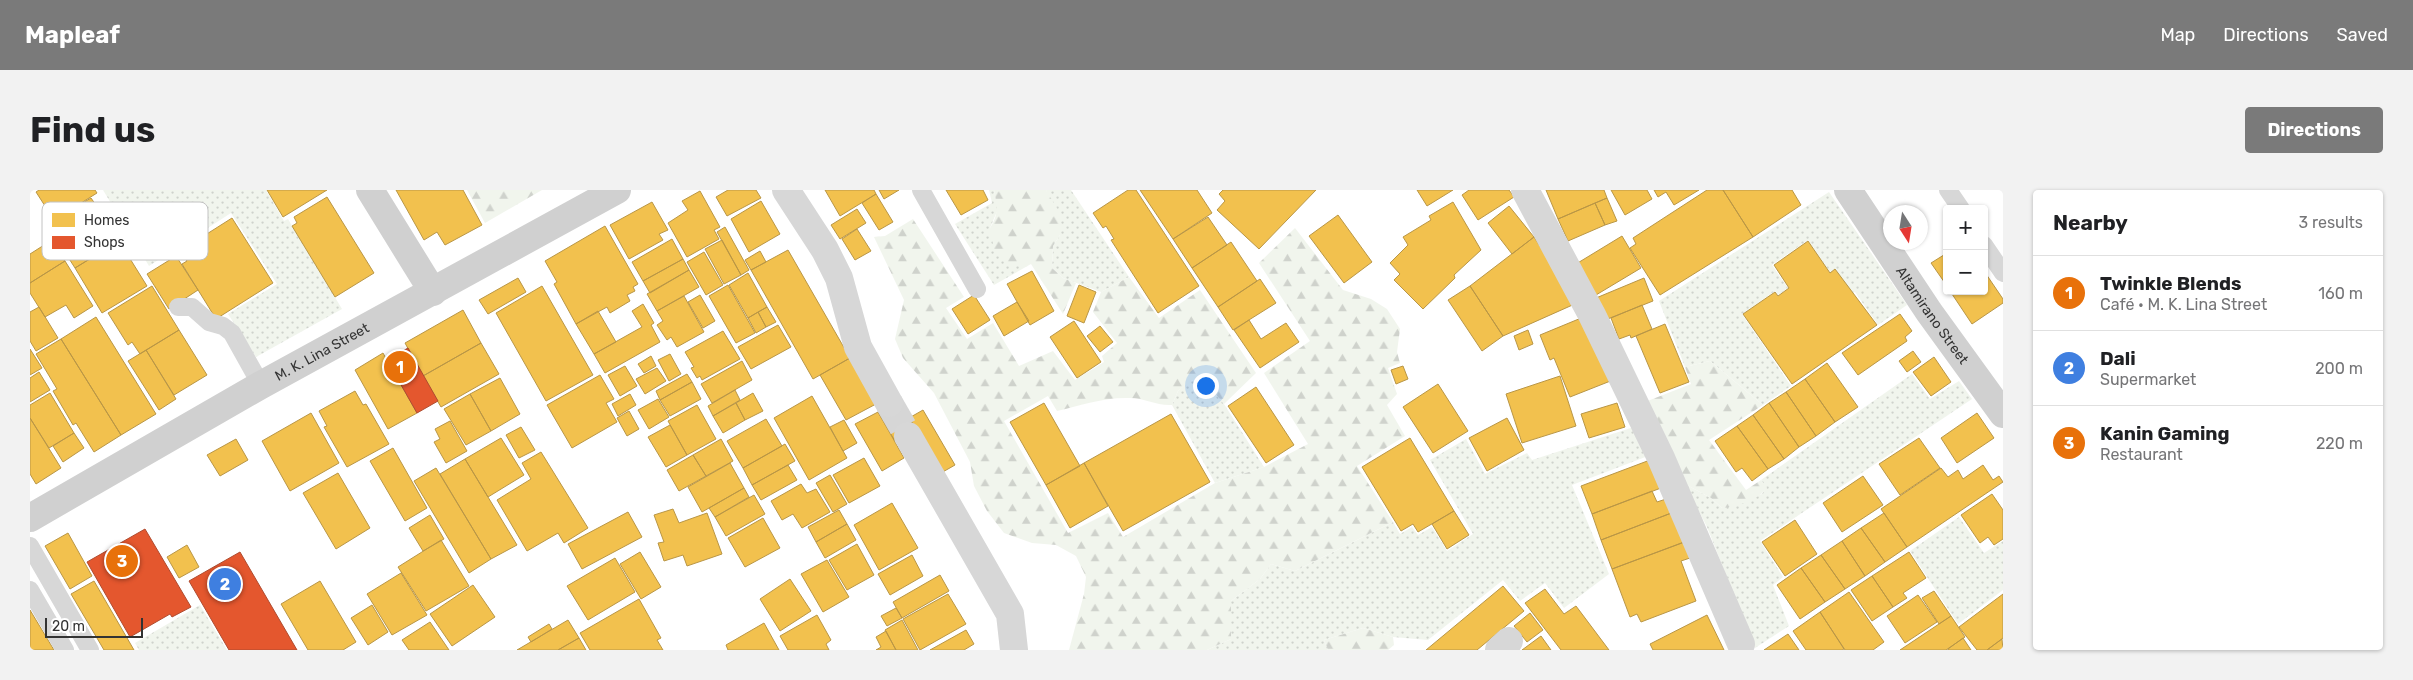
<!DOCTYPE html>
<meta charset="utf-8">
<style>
:root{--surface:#fff;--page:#f2f2f2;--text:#202124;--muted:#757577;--line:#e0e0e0;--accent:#7a7a7a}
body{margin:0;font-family:Rubik,sans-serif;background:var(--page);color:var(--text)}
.controls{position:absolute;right:15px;top:15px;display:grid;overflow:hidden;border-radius:5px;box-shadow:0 1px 4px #0004}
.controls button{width:45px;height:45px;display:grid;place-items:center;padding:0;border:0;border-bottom:1px solid var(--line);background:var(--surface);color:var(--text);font:25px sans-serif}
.compass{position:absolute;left:1853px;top:15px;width:45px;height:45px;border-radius:50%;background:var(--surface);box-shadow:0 1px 4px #0004;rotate:168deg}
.scale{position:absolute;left:15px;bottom:12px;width:98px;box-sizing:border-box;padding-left:5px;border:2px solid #333;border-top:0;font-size:14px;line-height:18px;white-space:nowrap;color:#333;-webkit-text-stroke:4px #fff;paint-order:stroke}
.you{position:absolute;left:1175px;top:195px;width:18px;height:18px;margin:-12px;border:4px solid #fff;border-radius:50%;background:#1a73e8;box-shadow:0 0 0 8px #1a73e833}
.badge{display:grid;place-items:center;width:32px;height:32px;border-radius:50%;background:var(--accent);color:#fff;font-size:16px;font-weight:700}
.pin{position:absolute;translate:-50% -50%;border:2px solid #fff;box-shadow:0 1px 5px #0006}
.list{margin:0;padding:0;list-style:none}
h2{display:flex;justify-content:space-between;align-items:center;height:65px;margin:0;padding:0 20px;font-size:21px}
h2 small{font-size:16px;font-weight:400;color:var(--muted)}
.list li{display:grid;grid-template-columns:32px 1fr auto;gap:15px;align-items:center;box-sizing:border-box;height:75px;padding:0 20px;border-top:1px solid var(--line)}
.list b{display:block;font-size:19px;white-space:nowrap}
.list p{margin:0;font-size:16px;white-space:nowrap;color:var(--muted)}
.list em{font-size:16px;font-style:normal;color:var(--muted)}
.map{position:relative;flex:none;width:1973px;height:460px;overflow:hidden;border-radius:5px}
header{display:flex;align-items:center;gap:30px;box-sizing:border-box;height:70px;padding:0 25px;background:var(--accent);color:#fff}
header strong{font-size:24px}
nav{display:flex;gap:28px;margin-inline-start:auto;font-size:18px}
.intro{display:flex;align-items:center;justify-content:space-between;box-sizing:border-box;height:120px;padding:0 30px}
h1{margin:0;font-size:35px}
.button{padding:12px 22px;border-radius:5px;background:var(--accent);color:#fff;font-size:18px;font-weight:700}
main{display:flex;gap:30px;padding:0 30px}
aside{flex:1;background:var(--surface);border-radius:5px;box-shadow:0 1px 4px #0004}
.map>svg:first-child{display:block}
.green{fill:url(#green-dots)}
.forest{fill:url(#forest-firs)}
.homes{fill:#f2c14e;stroke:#b99646}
.shops{fill:#e4572e;stroke:#af4c30}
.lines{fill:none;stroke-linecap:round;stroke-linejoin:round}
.street-tunnel{stroke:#d6d6d6;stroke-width:28;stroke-dasharray:28 14;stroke-linecap:butt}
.lane{stroke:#d7d7d7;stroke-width:18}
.street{stroke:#d7d7d7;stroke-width:28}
.secondary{stroke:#d0d0d0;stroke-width:28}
.labels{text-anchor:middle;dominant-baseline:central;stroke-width:5;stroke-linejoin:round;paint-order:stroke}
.street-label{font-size:14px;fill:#333;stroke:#fff}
.key{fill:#fff;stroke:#c2c2c2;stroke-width:1}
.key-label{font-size:14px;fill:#333}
</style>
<header>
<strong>Mapleaf</strong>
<nav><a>Map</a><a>Directions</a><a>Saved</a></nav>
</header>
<div class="intro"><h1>Find us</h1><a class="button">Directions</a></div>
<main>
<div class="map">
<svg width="1973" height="460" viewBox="0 0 1973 460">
<defs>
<pattern id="green-dots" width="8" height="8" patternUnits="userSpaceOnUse" patternTransform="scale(1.25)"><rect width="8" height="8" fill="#f1f5ed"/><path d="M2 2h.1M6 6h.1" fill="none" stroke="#cfd2cc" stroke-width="1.8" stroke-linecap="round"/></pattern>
<pattern id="forest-firs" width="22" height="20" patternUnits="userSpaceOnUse" patternTransform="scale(1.25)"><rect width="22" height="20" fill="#f1f5ed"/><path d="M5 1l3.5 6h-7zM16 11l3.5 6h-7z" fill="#cfd2cc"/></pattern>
</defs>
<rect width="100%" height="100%" fill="#fff"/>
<path class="green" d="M73,0H236L254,31L258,29L312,119L226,167L198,124L247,94L201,23L119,76Z
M959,0H964L968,19L960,38L1001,74L964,95L925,34L962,13Z
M1016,0H1041L1099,87L1071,102L1033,88L1022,78L1023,56L1030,45Z
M1799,2L1877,115L1848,135L1825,102L1822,103L1805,79L1800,82L1778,50L1742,75L1758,98L1748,105L1745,101L1712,124L1761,196L1733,215L1680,171L1655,177L1629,111Z
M1882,184L1900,209L1929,191L1942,209L1730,351L1753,387L1743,395L1759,436L1725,458L1677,337L1655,294L1681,308L1692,318L1732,304L1736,298L1731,290Z
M1160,190L1178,195L1194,214L1234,277L1185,293L1142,215L1148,201Z
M1604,237L1618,266L1542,295L1579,384L1534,418L1515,393L1490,411L1473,390L1398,450L1363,447L1333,438L1294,450L1298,460H1177L1201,449V411L1230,389L1241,374L1265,381L1363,332L1370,344L1382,337L1388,345L1402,337L1417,361L1443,344L1400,270L1436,249L1455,284L1497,263L1502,270Z
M1929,327L1954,363L1973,351V400L1928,434L1880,361Z
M170,415L197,460H109L105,453Z"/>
<path class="forest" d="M437,0H512L455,33Z
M964,0H1016L1031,25L1030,45L1023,56L1022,78L1033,88L1046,93L1033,124L1001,74L978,76L964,59L960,38C969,24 967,16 964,0Z
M883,29L934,107L916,118L937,149L963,133L989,176L1023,161L1045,190L1074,172L1072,166L1087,153L1063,122L1071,102L1099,87L1129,128L1170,100L1226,183L1194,214L1178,195L1161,190L1148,201L1142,215C1127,216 1114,208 1100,208C1075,207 1051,215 1027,221L1018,206L974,231L1038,343L1078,323L1093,347L1185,293L1234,277L1278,254L1234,183L1280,151L1229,73L1265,38L1313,100L1341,109L1357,119L1370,139L1367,162L1370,173L1358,178L1367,204L1357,215L1375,246L1327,276L1363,332L1265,381L1241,374L1230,389L1201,411V449L1177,460H1039L1054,404L1056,387L1046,366L1026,355L1002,353L974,343L957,321L944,296L940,272L904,203L873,168L865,149L874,110L844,47L855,46Z
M1680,171L1733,215L1679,250L1716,300L1731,290L1737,298C1728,310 1706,317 1692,318L1681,308L1655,294L1615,212L1661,194L1655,177Z
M1333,438L1363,447L1364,455L1358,460H1298L1294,450Z"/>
<path class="homes" d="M9,0H65L67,3L24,30L6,2Z
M237,0H297L253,27Z
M366,0H433L452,35L415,55L407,42L394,50Z
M698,0H726L731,8L697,26L686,7Z
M795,0H844L846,4L810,26Z
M849,0H869L854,9Z
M916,0H953L958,10L931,25Z
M1098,0H1106L1169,96L1128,123L1081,50L1084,49L1076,36L1073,38L1063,23Z
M1110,0H1167L1182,23L1143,49Z
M1193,0H1286L1229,59L1187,20L1195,11L1189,4Z
M1387,0H1423L1397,16Z
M1439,0H1479L1484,7L1448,30L1432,5Z
M1516,0H1574L1577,8L1528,29Z
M1581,0H1617L1622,9L1595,25Z
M1624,0H1669L1644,15L1636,2L1628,7Z
M1677,0H1693L1723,47L1630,105L1600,58L1606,54L1603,48Z
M1693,0H1762L1771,15L1723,47Z
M670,1L690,37L684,40L689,49L657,67L638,33L658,20L652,11Z
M846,4L863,32L849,40L832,13Z
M297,7L344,83L305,107L262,36L267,33L264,27Z
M61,8L70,21L75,18L94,48L45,78L17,34Z
M1577,8L1587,31L1575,35L1565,13Z
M731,11L750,44L719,62L701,29Z
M622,12L638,40L629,44L633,50L599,69L580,35Z
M1423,12L1451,60L1424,85L1425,88L1393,119L1364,90L1370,84L1360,73L1378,55L1373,47L1401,30L1399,26Z
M1565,13L1575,35L1538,51L1528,29Z
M1479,16L1504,47L1482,64L1458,33Z
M827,19L836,33L810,49L801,35Z
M1308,25L1342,72L1314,93L1279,46Z
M1178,27L1197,55L1162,78L1143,49Z
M202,28L243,93L186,129L152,74L157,71L150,61Z
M575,36L608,94L603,97L605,101L597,105L600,111L580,123L577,117L546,134L524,94L527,92L515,71Z
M695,37L719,80L711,85L687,42Z
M827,39L841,61L825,70L812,49Z
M1592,46L1611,78L1566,105L1546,74Z
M1504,47L1547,113L1473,146L1440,96Z
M642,49L653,69L613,91L602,72Z
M22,50L35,71L0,93V64Z
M692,50L711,85L694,94L675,59Z
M89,51L117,96L72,123L45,78Z
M1778,51L1800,83L1805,79L1847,135L1762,194L1713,124L1745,102L1748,106L1759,98L1744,75Z
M1201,52L1227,91L1188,117L1162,78Z
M758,60L820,168L783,189L721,80Z
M730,61L736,72L721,80L715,70Z
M674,62L693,95L676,105L657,72Z
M1917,63V96L1901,73Z
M146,66L168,100L139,119L117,84Z
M653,69L659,80L620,103L613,91Z
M35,71L63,116L44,128L36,115L15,127L0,103V93Z
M659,80L669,97L627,121L617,104Z
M1002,81L1024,121L1000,135L977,94Z
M1954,81L1973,109V113L1942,134L1920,101H1954Z
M718,83L737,117L718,128L699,95Z
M488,88L496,102L458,124L449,110Z
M1614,88L1623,111L1575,130L1566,108Z
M1230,89L1246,113L1203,140L1188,117Z
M698,95L725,143L706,153L679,106Z
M1049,95L1066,102L1054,133L1037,126Z
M122,96L149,140L110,164L102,152L98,155L78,123Z
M512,96L563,185L516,211L466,123Z
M1440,96L1473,146L1452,161L1418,110Z
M670,105L685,131L673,138L658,112Z
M944,105L960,130L938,144L922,119Z
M654,106L674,142L647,157L641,147L637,150L627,135L633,131L627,121Z
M987,112L999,131L974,146L963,126Z
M613,114L624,133L621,135L630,152L575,183L564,164L612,137L602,121Z
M1612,115L1622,139L1601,148L1600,145L1589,149L1581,128Z
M9,117L28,148L6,161L0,151V122Z
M737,117L746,132L736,137L728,122Z
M433,120L451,153L393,186L375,153Z
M568,121L586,152L564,164L546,134Z
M728,122L736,137L726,143L718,128Z
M1870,124L1882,141L1875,147L1877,151L1828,185L1812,163Z
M1556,126L1583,190L1540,207L1524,168L1520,170L1510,145Z
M66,127L126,224L91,245L31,149Z
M1219,130L1231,149L1256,133L1269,152L1230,178L1204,140Z
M1044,131L1071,172L1047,188L1020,147Z
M1635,134L1659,192L1630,203L1606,146Z
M748,135L761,157L721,179L708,157Z
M1070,136L1083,152L1070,162L1057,146Z
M149,140L177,185L144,205L116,160Z
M1498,140L1503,154L1489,160L1484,146Z
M693,141L710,169L672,190L670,186L667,188L661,178L664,177L655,162Z
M31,149L91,245L64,262L46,233L43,235L23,201L27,199L6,164Z
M451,153L469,184L411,217L393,186Z
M0,159L12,178L0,185Z
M116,160L146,209L129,220L98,171Z
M1883,161L1891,172L1877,182L1869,171Z
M353,163L387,223L358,239L325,180Z
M640,164L651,184L639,191L628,170Z
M621,166L626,176L614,183L608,174Z
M1904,167L1921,192L1901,206L1883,182Z
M820,168L846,214L816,230L790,185Z
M712,171L722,190L682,213L671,194Z
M1797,173L1828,217L1805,232L1775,189Z
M595,176L607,196L590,206L578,185Z
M1373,176L1378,189L1366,194L1361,180Z
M627,178L636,191L615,204L606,189Z
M9,182L20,200L0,212V188Z
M657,184L662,192L630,210L626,201Z
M570,185L584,209L576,213L587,232L542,258L517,215Z
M1530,186L1546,236L1492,253L1476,204Z
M470,188L490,224L461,241L440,204Z
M1775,189L1805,232L1786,246L1756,202Z
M662,192L671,209L640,226L630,210Z
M1408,194L1438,241L1403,263L1373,217Z
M1226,197L1264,255L1236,273L1198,216Z
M705,200L710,210L683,226L678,216Z
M325,201L333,215L336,214L359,254L317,277L294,237L297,236L289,221Z
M1756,202L1786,246L1769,257L1739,213Z
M20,203L44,243L19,258L0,228V215Z
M723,203L733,221L715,230L706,213Z
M440,204L461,241L436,255L414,219Z
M600,204L606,215L588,226L582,214Z
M782,206L817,268L779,290L744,228Z
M628,209L639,227L619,239L608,220Z
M869,209L886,239L865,251L848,222Z
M706,213L715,230L693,243L683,226Z
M1014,213L1050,276L1016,295L980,232Z
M1587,213L1595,237L1559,248L1551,224Z
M1739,213L1769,257L1754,269L1723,225Z
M667,215L686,249L657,265L638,231Z
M893,220L925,275L911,283L879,228Z
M599,221L609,239L597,246L587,228Z
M848,222L874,268L852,281L825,234Z
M281,223L309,273L260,301L232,251Z
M1947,223L1964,248L1927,273L1911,248Z
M1141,224L1180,292L1093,341L1054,273Z
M1723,225L1754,269L1738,279L1707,236Z
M0,228L31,278L6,294L0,284Z
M1477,228L1494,260L1457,281L1439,248Z
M736,229L752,256L713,278L697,251Z
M814,230L827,253L813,261L800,237Z
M420,231L437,261L416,273L404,252L410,249L405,239Z
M640,235L657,265L636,277L618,247Z
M1707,236L1738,279L1722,291L1712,278L1706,282L1685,251Z
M491,237L505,260L489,268L476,245Z
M44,243L54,258L33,272L23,256Z
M471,248L494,285L458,307L435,269Z
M1380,248L1424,321L1388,342L1383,334L1371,341L1332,277Z
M1889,248L1910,278L1870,305L1849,274Z
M206,249L218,270L190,286L177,265Z
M691,249L703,271L676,286L663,265Z
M755,254L765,271L722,295L713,278Z
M363,258L397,318L375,331L340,271Z
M511,262L558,338L534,353L528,343L497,361L467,310L501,289L492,273Z
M663,265L676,286L649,301L637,280Z
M834,268L850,296L819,313L803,285Z
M435,269L487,355L461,369L410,284Z
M1620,270L1631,298L1562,324L1551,296Z
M700,273L714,298L672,322L658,297Z
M1054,273L1078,316L1040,338L1016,295Z
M758,275L767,290L731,310L722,295Z
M1953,275L1963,290L1969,286L1973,292L1877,357L1851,319L1911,278L1918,287L1928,280L1933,289Z
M406,278L461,369L439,383L384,291Z
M308,283L340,338L306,359L273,303Z
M800,285L817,314L803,322L786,293Z
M1833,286L1853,315L1812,342L1793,313Z
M771,294L777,303L786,299L800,322L772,338L763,324L752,330L741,311Z
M714,298L719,307L685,327L679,318Z
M1622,301L1627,312L1639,308L1644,322L1571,350L1562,324Z
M1962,304L1973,320V349L1964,355L1958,347L1950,353L1931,325Z
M724,305L735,324L696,346L685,327Z
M862,313L888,358L849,380L824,335Z
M643,319L649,333L677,323L692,364L657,376L653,365L634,371L628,353L634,352L624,325Z
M809,320L817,334L786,352L778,337Z
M1424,321L1439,345L1417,359L1402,334Z
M598,322L612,347L552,379L538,354Z
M1644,322L1660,350L1582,379L1571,350Z
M1854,323L1877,357L1855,372L1831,338Z
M400,325L414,349L393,361L379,338Z
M733,328L750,358L715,377L698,348Z
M1765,330L1787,364L1755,386L1732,352Z
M817,334L826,350L795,368L786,352Z
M1831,338L1855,372L1835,386L1812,351Z
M38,343L62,386L40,399L15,356Z
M411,350L439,396L396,421L368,377Z
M1812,351L1835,386L1815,399L1791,365Z
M1654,352L1660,368L1651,371L1666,411L1611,432L1607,424L1600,427L1582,379Z
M827,354L844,385L817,400L799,370Z
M157,355L169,377L149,388L137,367Z
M610,362L631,397L611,409L590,374Z
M1879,362L1896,388L1873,403L1877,408L1863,417L1842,386Z
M882,365L893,386L860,405L848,384Z
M1791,365L1815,399L1795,412L1771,378Z
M585,368L605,402L558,430L537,396Z
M797,370L819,407L793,422L771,384Z
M1771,378L1795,412L1770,429L1747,395Z
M371,383L397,425L362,445L337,404Z
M910,385L919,401L872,428L863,412Z
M1842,386L1863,417L1842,431L1821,400Z
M760,389L781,421L750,441L730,409Z
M64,391L104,460H74L41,404Z
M290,391L326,452L313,460H278L251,414Z
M443,395L465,427L422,456L400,424Z
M1473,396L1494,421L1447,460H1396Z
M1515,399L1534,424L1546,416L1579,460H1531L1495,413Z
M1904,401L1921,426L1909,434L1892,408Z
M1819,402L1854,452L1843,460H1815L1790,422Z
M918,404L936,434L890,460L873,429Z
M1973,404V448L1957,460H1947L1929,437Z
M1888,405L1907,432L1875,453L1857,426Z
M609,409L631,448L627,450L633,460H560L550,443Z
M342,415L358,442L338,455L321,428Z
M866,418L872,428L857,436L851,426Z
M0,420L24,460H0Z
M1790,422L1814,459L1812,460H1776L1763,441Z
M1500,423L1513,440L1497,452L1484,436Z
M787,425L801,450L796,454L799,460H758L750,446Z
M1677,425L1694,460H1623L1620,454Z
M1921,426L1935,447L1916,460H1870Z
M538,430L549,448L528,460H487Z
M872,430L888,460H866L855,440Z
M400,432L419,460H379L372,450Z
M734,433L749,460H698L696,455Z
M519,434L522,439L501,452L498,447Z
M936,440L944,454L934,460H900Z
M856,441L866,460H846L851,457L846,447Z
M1758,444L1769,460H1734Z
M1511,446L1521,460H1492Z
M549,448L556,460H528Z
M1933,448L1941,460H1918V459Z
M1972,449L1973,460H1957Z"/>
<path class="shops" d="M378,158L408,211L387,223L357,170Z
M115,339L161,417L142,427L140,424L100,447L57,372Z
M210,362L267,460H199L159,391Z"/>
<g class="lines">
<path class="street-tunnel" d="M859,213L878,246"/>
<path class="lane" d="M891,0L947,99
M1918,0L1931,19
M1954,55L1973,83
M148,117H162L179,132L193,136L202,143L231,195
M0,356L60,460
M0,400L35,460"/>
<path class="street" d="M756,0L795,60L809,88L828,157L859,213
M1495,0L1562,125L1631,268L1711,454
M878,246L980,424L984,460
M1469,460L1479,451"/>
<g class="secondary">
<path d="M340,0L403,102"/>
<path id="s1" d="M1818,0L1899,122L1973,224"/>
<path id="s2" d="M0,328L231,195L587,0"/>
</g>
</g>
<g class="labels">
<g class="street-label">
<text stroke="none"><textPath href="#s1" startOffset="151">Altamirano Street</textPath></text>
<text stroke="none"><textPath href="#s2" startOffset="336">M. K. Lina Street</textPath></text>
</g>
</g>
<rect x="12" y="12" width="166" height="58" rx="8" class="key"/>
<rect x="22" y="23" width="23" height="14" fill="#f2c14e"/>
<rect x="22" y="46" width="23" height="13" fill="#e4572e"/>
<g class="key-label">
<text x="54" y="35">Homes</text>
<text x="54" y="57">Shops</text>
</g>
</svg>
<div class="controls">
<button>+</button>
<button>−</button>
</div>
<svg class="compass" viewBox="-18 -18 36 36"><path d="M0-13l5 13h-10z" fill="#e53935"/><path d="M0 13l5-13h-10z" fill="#757577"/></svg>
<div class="scale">20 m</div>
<div class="you"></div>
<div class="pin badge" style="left:370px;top:177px;background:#e8710a">1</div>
<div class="pin badge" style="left:195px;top:394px;background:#3f7fe0">2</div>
<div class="pin badge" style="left:92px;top:371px;background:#e8710a">3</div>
</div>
<aside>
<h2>Nearby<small>3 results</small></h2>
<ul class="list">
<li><span class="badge" style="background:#e8710a">1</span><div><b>Twinkle Blends</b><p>Café · M. K. Lina Street</p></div><em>160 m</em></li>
<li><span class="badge" style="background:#3f7fe0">2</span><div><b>Dali</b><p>Supermarket</p></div><em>200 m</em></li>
<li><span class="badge" style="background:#e8710a">3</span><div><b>Kanin Gaming</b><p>Restaurant</p></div><em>220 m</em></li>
</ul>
</aside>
</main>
